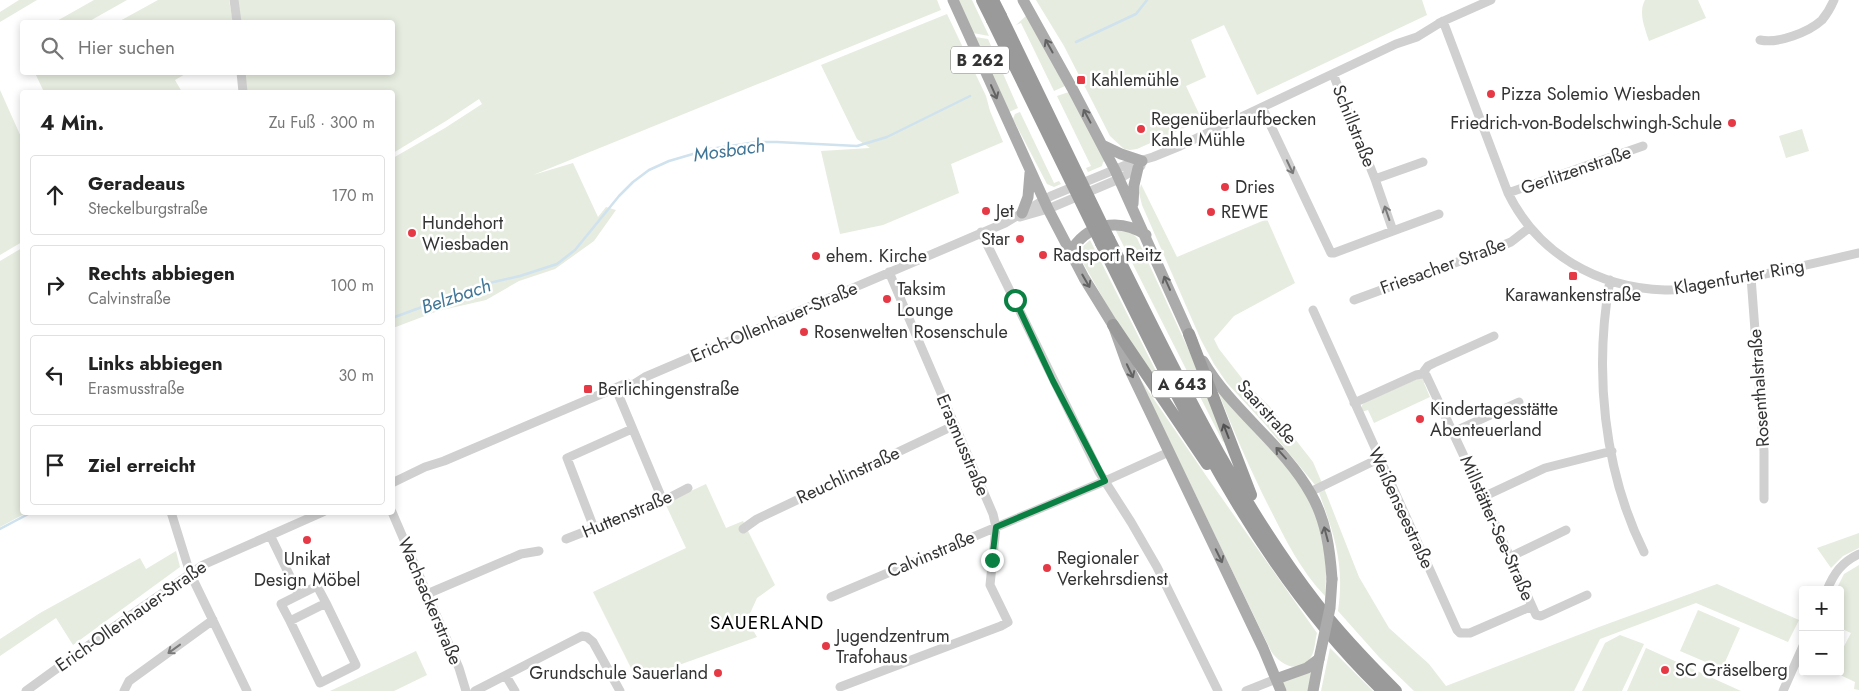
<!DOCTYPE html>
<html lang="de">
<meta charset="utf-8">
<style>
:root{--surface:#fff;--page:#f2f2f2;--text:#222;--muted:#767676;--line:#e0e0e0}
body{margin:0;font-family:Jost,sans-serif;background:var(--page);color:var(--text)}
.controls{position:absolute;right:15px;bottom:15px;display:grid;overflow:hidden;border-radius:5px;box-shadow:0 2px 8px #0003}
.controls button{width:45px;height:45px;display:grid;place-items:center;padding:0;border:0;border-bottom:1px solid var(--line);background:var(--surface);color:var(--text);font:25px sans-serif}
.stop{position:absolute;width:15px;height:15px;margin:-11px;border:4px solid #0b8043;border-radius:50%;background:#fff}
.stop.end{background:#0b8043;border-color:#fff;box-shadow:0 1px 5px #0008}
.list{margin:0;padding:0;list-style:none}
h2{display:flex;justify-content:space-between;align-items:center;height:65px;margin:0;padding:0 20px;font-size:21px}
h2 small{font-size:16px;font-weight:400;color:var(--muted)}
.list li{display:grid;grid-template-columns:32px 1fr auto;gap:15px;align-items:center;box-sizing:border-box;height:80px;margin:0 10px 10px;padding:0 10px;border:1px solid var(--line);border-radius:5px}
.list b{display:block;font-size:19px;white-space:nowrap}
.list p{margin:0;font-size:16px;white-space:nowrap;color:var(--muted)}
.list em{font-size:16px;font-style:normal;color:var(--muted)}
.icon{flex:none;width:28px;height:28px;fill:none;stroke:currentColor;stroke-width:2;stroke-linecap:round;stroke-linejoin:round}
.map{position:relative;flex:none;width:1859px;height:691px;overflow:hidden}
.search{position:absolute;background:var(--surface);box-shadow:0 2px 8px #0003;left:20px;top:20px;width:375px;height:55px;display:flex;align-items:center;gap:12px;box-sizing:border-box;padding:0 18px;border-radius:5px;color:var(--muted);font-size:19px}
.panel{position:absolute;background:var(--surface);box-shadow:0 2px 8px #0003;left:20px;top:90px;width:375px;height:425px;border-radius:5px}
.map>svg:first-child{display:block}
.green{fill:#e6ecdf}
.lines{fill:none;stroke-linecap:round;stroke-linejoin:round}
.stream{stroke:#cfe2ee;stroke-width:2.5}
.minor{stroke:#d0d0d0;stroke-width:9}
.major{stroke:#ababab;stroke-width:11}
.highway{stroke:#9a9a9a;stroke-width:12}
.major-bridge{stroke:#ababab;stroke-width:11}
.highway-bridge{stroke:#9a9a9a;stroke-width:12}
.oneway{stroke:#636363}
.oneway2{stroke:#7a7a7a}
.oneway3{stroke:#525252}
.route{stroke:#0b8043;stroke-width:6}
.poi-dot{fill:#e63946;stroke:#fff;stroke-width:2}
.labels{text-anchor:middle;dominant-baseline:central;stroke-width:5;stroke-linejoin:round;paint-order:stroke}
.shield{fill:#fff;stroke:#707070;stroke-width:1}
.shield-label{font-size:16px;font-weight:bold;fill:#333}
.poi-label{font-size:18px;fill:#333;stroke:#fff;text-anchor:start}
.street-label{font-size:18px;fill:#333;stroke:#fff}
.water-label{font-size:19px;font-style:italic;fill:#3f7597;stroke:#fff}
.neighbourhood-label{font-size:19px;letter-spacing:1px;fill:#000;stroke:#fff}
</style>
<div class="map">
<svg width="1859" height="691" viewBox="0 0 1859 691">
<rect width="100%" height="100%" fill="#fff"/>
<path class="green" d="M19,0H37L0,22V12Z
M94,0H127L88,22H55Z
M158,0H229L233,22H118Z
M237,0H937L941,10L533,175L573,163L598,217L606,207L616,210L594,241L555,269L519,281L486,300L438,311L393,328V158L445,128L482,104L479,99L446,121L393,153L392,92H247L245,73L392,72V22H240Z
M957,0H972L989,36L973,33Z
M1036,0H1422L1427,15L1257,95L1224,25L1191,40L1206,77L1186,86L1202,120L1137,149L1130,150L1124,149L1110,136L1064,46Z
M1645,0H1698L1706,18L1649,41C1645,28 1638,13 1645,0Z
M947,14L986,96L990,111L1003,142L951,164L959,193L883,225L840,234L821,151L870,148L857,139L821,65Z
M1027,15L1065,86L1054,91L1021,23L1016,25Z
M975,37L988,39L1018,108L1009,112Z
M35,73H187L175,80L182,92H44Z
M0,90L22,139V242L0,255Z
M1069,92L1105,161L1103,162L1102,166L1088,172L1086,168L1091,166L1057,96Z
M1020,112L1054,183L1059,181L1061,184L1054,187L1047,184L1013,119L1015,114Z
M1802,129L1809,151L1786,158L1779,136Z
M1141,184L1177,257L1267,219L1295,283L1234,316L1214,339L1219,349L1244,381L1270,407L1313,462L1322,483L1316,486L1264,423L1227,383L1214,364L1201,340L1142,205L1139,193Z
M1114,227L1132,233L1137,238L1191,355L1225,441L1223,442Z
M1090,240L1175,409L1117,323L1082,261L1080,249Z
M22,248V512L26,513L0,527V261Z
M1138,376L1207,477L1317,633C1315,640 1315,651 1311,657C1299,675 1280,665 1271,651Z
M1422,378L1427,382L1424,383L1430,397L1374,423L1368,410L1361,412L1362,405L1365,402L1417,379Z
M1217,389C1250,426 1294,464 1315,510C1327,536 1327,568 1325,596C1297,567 1281,530 1263,495C1246,460 1231,425 1217,389Z
M706,484L726,528L743,521L775,585L757,598L747,620L757,637L637,680L593,592L686,548L665,503Z
M1324,488L1359,577L1389,628L1429,664L1446,686L1599,627L1717,584L1799,620L1788,642L1696,603L1600,639L1574,691H1414L1379,657L1338,611C1345,564 1334,534 1318,490Z
M1859,533V548L1843,556L1831,568L1817,548Z
M176,551L180,567L73,645L56,618L0,656V639L40,613L140,558L146,569Z
M1859,565V690L1854,689L1855,682L1834,672H1840V654L1851,633L1840,628V590H1836L1844,574Z
M1698,610L1740,628L1722,669L1680,651Z
M1620,635L1644,644L1622,691H1582L1605,643Z
M1330,648L1373,691H1321Z
M1646,648L1741,691H1627Z
M416,651L427,675L394,691H330Z
M1312,671L1309,691H1287L1282,682Z"/>
<g class="lines">
<path class="stream" d="M1076,42L1136,14L1147,0
M392,318L485,284L520,276L557,264L575,250L619,196L633,182L649,170L669,161L710,149L757,142H777L857,146L887,137L970,96
M0,529L32,512"/>
<path class="minor" d="M234,0L237,22
M1443,21L1508,193C1538,254 1598,288 1665,290C1682,291 1700,286 1718,283C1765,275 1812,264 1859,253
M1439,23L1491,0
M1760,40C1778,44 1809,32 1822,20C1827,14 1831,7 1834,0
M241,72L243,92
M1262,107L1331,253H1334L1393,231L1375,179L1333,74
M1375,179L1423,162
M1508,193L1643,146
M1020,217L1048,209L1119,179L1141,166
M1393,231L1439,214
M981,232L1099,472L1131,522L1157,567L1218,691
M1751,277L1764,451V499
M1610,280C1594,370 1603,469 1644,552
M1354,300L1501,246L1511,242L1529,228
M1313,310L1457,630L1460,633H1470L1532,606
M1422,374L1428,366L1434,363L1494,336
M623,386L634,384L645,377L1005,223L1051,196L1126,165L1153,157L1180,146L1396,44L1417,37L1443,21
M616,389L663,501
M1354,403L1416,375L1422,374L1426,375L1483,497L1536,615L1541,616L1587,595
M1453,432L1519,402
M392,483L425,467L444,461L627,383
M1310,492L1378,459
M1483,497L1545,468L1612,451
M171,512L190,573L247,691
M392,512L459,668L466,691
M594,528L567,458L632,429
M743,529L757,519L955,425
M270,535L299,595L317,586L326,603L290,621L281,604L299,595
M566,539L663,501L688,488
M1510,557L1566,530
M1827,590C1834,573 1842,562 1859,554
M427,594L521,554L539,551
M831,597L1105,481L1169,452
M290,621L320,683L356,665L326,603
M506,676L515,691
M840,687L1001,626L1008,622L990,585L996,527L993,514L889,272
M26,691L114,627L203,565L323,512
M124,691L129,681L213,620
M475,691L582,636L587,637L593,642L620,691
M1246,691L1276,679
M1783,691L1803,646"/>
<path class="major" d="M953,0L1048,209L1084,278L1113,325L1127,364L1263,648L1281,691
M1023,0L1072,88L1115,170L1192,341
M1102,145L1121,154L1142,161
M1133,204L1134,185L1138,168
M1022,213L1028,197L1030,173
M1070,253C1086,224 1118,217 1146,235
M1203,361C1232,411 1283,444 1311,494C1326,520 1330,550 1332,579
M1276,679L1307,668L1319,659
M1313,691L1319,659"/>
<path class="highway" d="M982,0L992,20
M993,0L1001,16
M1109,239C1172,364 1231,493 1317,604C1341,635 1368,663 1396,691
M1101,243C1179,400 1254,567 1383,691
M1113,325L1207,464
M1189,334L1251,495"/>
<path class="major-bridge" d="M1319,659L1330,608L1332,579"/>
<path class="highway-bridge" d="M1001,16L1109,239
M992,20L1101,243"/>
</g>
<defs><path id="oneway-shaft" d="M-6 0H5M1.5-3L5.5 0L1.5 3" fill="none" stroke-width="1.6" stroke-linecap="round" stroke-linejoin="round" transform="scale(1.25)"/></defs>
<g class="oneway">
<use href="#oneway-shaft" transform="translate(1049 46) rotate(-119)"/>
<use href="#oneway-shaft" transform="translate(994 92) rotate(66)"/>
<use href="#oneway-shaft" transform="translate(1087 116) rotate(-118)"/>
<use href="#oneway-shaft" transform="translate(1086 281) rotate(60)"/>
<use href="#oneway-shaft" transform="translate(1167 283) rotate(-114)"/>
<use href="#oneway-shaft" transform="translate(1130 371) rotate(65)"/>
<use href="#oneway-shaft" transform="translate(1281 453) rotate(-132)"/>
<use href="#oneway-shaft" transform="translate(1326 534) rotate(-105)"/>
<use href="#oneway-shaft" transform="translate(1219 556) rotate(64)"/>
</g>
<g class="oneway2">
<use href="#oneway-shaft" transform="translate(1290 167) rotate(65)"/>
<use href="#oneway-shaft" transform="translate(1387 213) rotate(-109)"/>
<use href="#oneway-shaft" transform="translate(174 649) rotate(144)"/>
</g>
<use class="oneway3" href="#oneway-shaft" transform="translate(1226 431) rotate(-111)"/>
<g class="lines">
<path class="route" d="M992,560L996,527L1105,481L1053,381L1015,300"/>
</g>
<g class="poi-dot">
<rect x="1076" y="75" width="10" height="10" rx="2.5"/>
<circle cx="1491" cy="94" r="5"/>
<circle cx="1732" cy="123" r="5"/>
<circle cx="1141" cy="129" r="5"/>
<circle cx="1225" cy="187" r="5"/>
<circle cx="986" cy="211" r="5"/>
<circle cx="1211" cy="212" r="5"/>
<circle cx="412" cy="233" r="5"/>
<circle cx="1020" cy="239" r="5"/>
<circle cx="1043" cy="255" r="5"/>
<circle cx="816" cy="256" r="5"/>
<rect x="1568" y="271" width="10" height="10" rx="2.5"/>
<circle cx="887" cy="299" r="5"/>
<circle cx="804" cy="332" r="5"/>
<rect x="583" y="384" width="10" height="10" rx="2.5"/>
<circle cx="1420" cy="419" r="5"/>
<circle cx="307" cy="540" r="5"/>
<circle cx="1047" cy="568" r="5"/>
<circle cx="826" cy="646" r="5"/>
<circle cx="1665" cy="670" r="5"/>
<circle cx="718" cy="673" r="5"/>
</g>
<g class="labels">
<g class="shield">
<rect x="951" y="46.5" width="58" height="27" rx="4"/>
<rect x="1152" y="370.5" width="60" height="27" rx="4"/>
</g>
<g class="shield-label">
<text x="980" y="60">B 262</text>
<text x="1182" y="384">A 643</text>
</g>
<g class="poi-label">
<text x="1091" y="80">Kahlemühle</text>
<text x="1501" y="94">Pizza Solemio Wiesbaden</text>
<text x="1151" y="119">Regenüberlaufbecken<tspan x="1151" dy="21">Kahle Mühle</tspan></text>
<text x="1722" y="123" text-anchor="end">Friedrich-von-Bodelschwingh-Schule</text>
<text x="1235" y="187">Dries</text>
<text x="996" y="211">Jet</text>
<text x="1221" y="212">REWE</text>
<text x="422" y="223">Hundehort<tspan x="422" dy="21">Wiesbaden</tspan></text>
<text x="1010" y="239" text-anchor="end">Star</text>
<text x="1053" y="255">Radsport Reitz</text>
<text x="826" y="256">ehem. Kirche</text>
<text x="897" y="289">Taksim<tspan x="897" dy="21">Lounge</tspan></text>
<text x="1573" y="295" text-anchor="middle">Karawankenstraße</text>
<text x="814" y="332">Rosenwelten Rosenschule</text>
<text x="598" y="389">Berlichingenstraße</text>
<text x="1430" y="409">Kindertagesstätte<tspan x="1430" dy="21">Abenteuerland</tspan></text>
<text x="1057" y="558">Regionaler<tspan x="1057" dy="21">Verkehrsdienst</tspan></text>
<text x="307" y="559" text-anchor="middle">Unikat<tspan x="307" dy="21">Design Möbel</tspan></text>
<text x="836" y="636">Jugendzentrum<tspan x="836" dy="21">Trafohaus</tspan></text>
<text x="1675" y="670">SC Gräselberg</text>
<text x="708" y="673" text-anchor="end">Grundschule Sauerland</text>
</g>
<g class="street-label">
<text transform="translate(1354 126) rotate(68)">Schillstraße</text>
<text transform="translate(1576 170) rotate(-19)">Gerlitzenstraße</text>
<text transform="translate(1443 266) rotate(-20)">Friesacher Straße</text>
<text transform="translate(1739 277) rotate(-10)">Klagenfurter Ring</text>
<text transform="translate(774 322) rotate(-23)">Erich-Ollenhauer-Straße</text>
<text transform="translate(1759 388) rotate(-94)">Rosenthalstraße</text>
<text transform="translate(1267 412) rotate(48)">Saarstraße</text>
<text transform="translate(963 445) rotate(67)">Erasmusstraße</text>
<text transform="translate(848 475) rotate(-25)">Reuchlinstraße</text>
<text transform="translate(1401 508) rotate(65)">Weißenseestraße</text>
<text transform="translate(627 514) rotate(-23)">Huttenstraße</text>
<text transform="translate(1497 528) rotate(66)">Millstätter-See-Straße</text>
<text transform="translate(931 554) rotate(-23)">Calvinstraße</text>
<text transform="translate(430 601) rotate(67)">Wachsackerstraße</text>
<text transform="translate(131 616) rotate(-35)">Erich-Ollenhauer-Straße</text>
</g>
<g class="water-label">
<text transform="translate(729 150) rotate(-8)">Mosbach</text>
<text transform="translate(456 296) rotate(-19)">Belzbach</text>
</g>
<g class="neighbourhood-label">
<text x="767" y="622">SAUERLAND</text>
</g>
</g>
</svg>
<div class="controls">
<button>+</button>
<button>−</button>
</div>
<div class="stop" style="left:1015px;top:300px"></div>
<div class="stop end" style="left:992px;top:560px"></div>
<div class="search"><svg class="icon" aria-label="search" viewBox="0 0 24 24"><circle cx="10" cy="10" r="6"/><path d="M15 15l6 6"/></svg>Hier suchen</div>
<section class="panel">
<h2>4 Min.<small>Zu Fuß · 300 m</small></h2>
<ul class="list">
<li><svg class="icon" aria-label="ahead" viewBox="0 0 24 24"><path d="M12 20V5M6 11l6-6 6 6"/></svg><div><b>Geradeaus</b><p>Steckelburgstraße</p></div><em>170 m</em></li>
<li><svg class="icon" aria-label="right" viewBox="0 0 24 24"><path d="M7 20v-9h11M14 6l5 5-5 5"/></svg><div><b>Rechts abbiegen</b><p>Calvinstraße</p></div><em>100 m</em></li>
<li><svg class="icon" aria-label="left" viewBox="0 0 24 24"><path d="M17 20v-9H6M10 6l-5 5 5 5"/></svg><div><b>Links abbiegen</b><p>Erasmusstraße</p></div><em>30 m</em></li>
<li><svg class="icon" aria-label="arrive" viewBox="0 0 24 24"><path d="M6 21V4h12l-3 4 3 4H6"/></svg><div><b>Ziel erreicht</b></div></li>
</ul>
</section>
</div>
